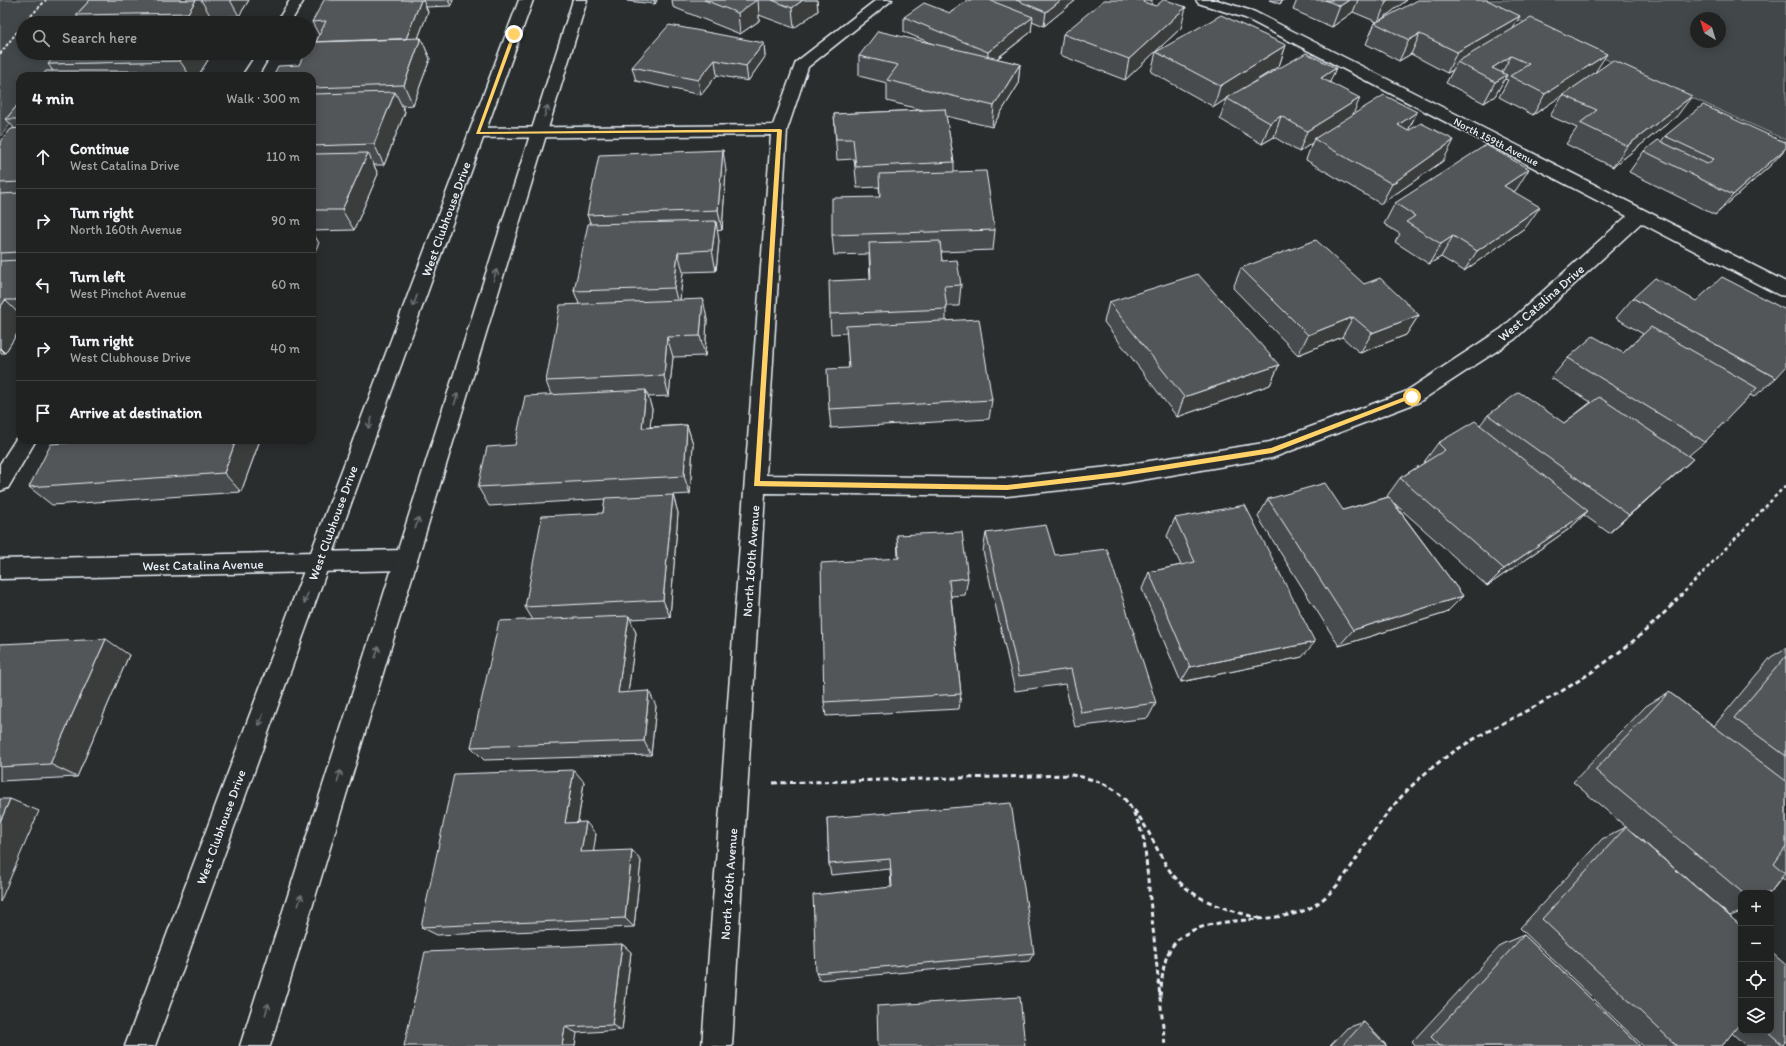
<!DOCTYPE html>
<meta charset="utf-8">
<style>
:root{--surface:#202222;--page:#282a2a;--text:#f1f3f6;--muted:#a2a4a5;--line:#3d3f40}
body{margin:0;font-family:Itim,sans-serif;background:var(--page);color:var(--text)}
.controls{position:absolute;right:12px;bottom:12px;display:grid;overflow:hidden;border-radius:8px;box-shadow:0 2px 10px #0003}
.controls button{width:36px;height:36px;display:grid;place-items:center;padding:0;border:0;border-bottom:1px solid var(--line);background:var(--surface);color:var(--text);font:20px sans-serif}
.compass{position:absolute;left:1690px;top:12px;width:36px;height:36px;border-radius:50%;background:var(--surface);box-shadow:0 2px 10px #0003;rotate:322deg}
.stop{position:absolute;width:12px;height:12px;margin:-9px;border:3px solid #ffd166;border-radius:50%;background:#fff}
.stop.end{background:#ffd166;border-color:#fff;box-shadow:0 1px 4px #0008}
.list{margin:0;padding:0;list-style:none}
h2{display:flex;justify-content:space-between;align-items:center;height:52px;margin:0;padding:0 16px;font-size:17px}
h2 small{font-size:13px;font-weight:400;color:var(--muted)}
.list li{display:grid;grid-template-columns:26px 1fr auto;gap:12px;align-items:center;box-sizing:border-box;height:64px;padding:0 16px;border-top:1px solid var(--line)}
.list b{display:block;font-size:15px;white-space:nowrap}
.list p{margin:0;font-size:13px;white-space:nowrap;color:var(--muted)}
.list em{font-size:13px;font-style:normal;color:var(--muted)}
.icon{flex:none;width:22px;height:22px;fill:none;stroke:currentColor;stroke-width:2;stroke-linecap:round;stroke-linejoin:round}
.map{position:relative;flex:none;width:1786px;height:1046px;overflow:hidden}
.search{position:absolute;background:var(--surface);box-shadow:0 2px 10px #0003;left:16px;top:16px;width:300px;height:44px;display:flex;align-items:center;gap:10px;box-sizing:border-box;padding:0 14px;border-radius:22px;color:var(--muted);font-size:15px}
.panel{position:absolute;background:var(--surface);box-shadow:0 2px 10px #0003;left:16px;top:72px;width:300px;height:372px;border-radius:12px}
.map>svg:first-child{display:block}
.green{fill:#424648;stroke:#959ca0;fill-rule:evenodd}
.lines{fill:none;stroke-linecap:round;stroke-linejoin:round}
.minor-casing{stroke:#e8f1f8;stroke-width:3}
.tertiary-casing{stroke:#e8f1f8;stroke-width:3}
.path-far2{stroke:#e8f1f8;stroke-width:2;stroke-dasharray:3 2;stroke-linecap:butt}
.path-far1{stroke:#e8f1f8;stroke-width:2.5;stroke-dasharray:3.5 3;stroke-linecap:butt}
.path{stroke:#e8f1f8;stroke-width:3;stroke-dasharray:5 3.5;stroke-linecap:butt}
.minor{fill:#2a2d2e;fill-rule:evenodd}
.tertiary{fill:#2a2d2e;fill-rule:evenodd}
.wall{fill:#474b4d;stroke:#e8f1f8}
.shaded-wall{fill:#3a3d3e;stroke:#e8f1f8}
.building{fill:#535759;stroke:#e8f1f8}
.oneway{stroke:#6c7275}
.route{fill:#ffd166}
.labels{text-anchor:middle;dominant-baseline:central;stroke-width:3;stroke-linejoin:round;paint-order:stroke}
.far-street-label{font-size:11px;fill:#e8f1f8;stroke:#2a2d2e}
.street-label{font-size:13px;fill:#e8f1f8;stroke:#2a2d2e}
</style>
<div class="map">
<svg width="1786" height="1046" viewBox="0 0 1786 1046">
<rect width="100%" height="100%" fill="#2a2d2e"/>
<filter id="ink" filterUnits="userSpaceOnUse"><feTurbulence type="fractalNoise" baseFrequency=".025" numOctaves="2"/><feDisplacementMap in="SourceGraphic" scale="8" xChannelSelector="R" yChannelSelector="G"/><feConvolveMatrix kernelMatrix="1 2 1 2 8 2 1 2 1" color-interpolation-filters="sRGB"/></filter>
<g filter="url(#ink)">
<path class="green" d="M0,0H107L88,23H23V53H63L47,76H20V112L0,137Z
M1474,0H1786V140ZM1696,18H1720V42H1696Z"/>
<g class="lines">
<defs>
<path id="minor" d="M290,0H304L290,23H276Z
M876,0H892L808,67L787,130L766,475L1007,478L1118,466L1270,442L1405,392L1501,329L1627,216L1245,18L1198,3L1196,0H1217L1255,12L1786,282V296L1779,295L1641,223L1515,339L1419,402L1272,458L1118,484L1007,496L765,493L732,1046H702L771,135L477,138L471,136L469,133L471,130L477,128L773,125L796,62Z
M257,53H271L258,76H242Z
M19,434H20V440H36L8,488L0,491V464Z
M405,550L413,553L416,560L413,567L405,570L0,579V559Z"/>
<path id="tertiary" d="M519,0H533L155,1046H125Z
M573,0H587L270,1046H240Z"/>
</defs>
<use href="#minor" class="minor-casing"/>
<use href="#tertiary" class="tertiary-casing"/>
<path class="path-far2" d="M24,23L46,0
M0,54L23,24"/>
<path class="path-far1" d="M1671,606L1786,485"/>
<path class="path" d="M773,783L1072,775C1117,783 1131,797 1144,840L1165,1046
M1134,810C1148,827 1155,847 1166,865C1187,900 1225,909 1262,919
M1160,996C1162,983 1162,969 1167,956C1187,905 1276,931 1315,905C1344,886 1358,853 1378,826C1392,806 1409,787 1428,771C1462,742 1503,724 1541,703C1588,677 1635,644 1672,605"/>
<use href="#minor" class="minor"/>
<use href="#tertiary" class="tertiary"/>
</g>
<path class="wall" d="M90,0H249L239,16L211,17L207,23H81L82,22L76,15Z
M330,0H453L451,6L426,7L428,12L418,38H421L430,59L413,105L402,106L405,112L384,165H374L378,174L354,230L312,231V76L299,65L316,42L319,35L312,22Z
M627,0H657L655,4L627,1Z
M672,0H817L818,11L794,28L759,15V21L740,34L673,7Z
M968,0H1076L1044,26L1032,21L1031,32L997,59L1020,64L1018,85L992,127L946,116L954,162V172L995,230L993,250L941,252L942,261L961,285L959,306H946V321L992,400L989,419L831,428L829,409L849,368L847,333L831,334L830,314L870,279L869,254L834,255L832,235L880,197L879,187L857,188L854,159L837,160L834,114L923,110L887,101V83L859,76V56L933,44L904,32V17L950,13Z
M1152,0L1151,5L1181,28L1125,80L1060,55L1063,34Z
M1269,0H1284L1280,4Z
M1297,0H1407L1379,21L1513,29L1677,116L1613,167L1566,144L1577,128L1550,116L1563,95L1570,90L1533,115L1499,97L1508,80L1504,79L1495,96L1484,103L1446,83L1453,70L1447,73L1411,54L1399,61L1366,44L1375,23L1377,22L1353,12L1332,27L1293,10Z
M764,43L765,57L748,81L717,75L701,95L636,81L632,67Z
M1286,45L1279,66L1241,90L1330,82L1353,115L1417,112L1408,131L1443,161L1381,204L1306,160L1312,143L1299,152L1274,137L1262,144L1220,119L1226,99L1214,107L1151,72L1156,52Z
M208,60L198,76H42L53,71L48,64Z
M20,102V329L5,353H0V142L14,128L6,119Z
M1665,136L1771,165L1715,215L1629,172L1644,151L1661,142Z
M726,171L722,230L717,231L719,241L716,271L683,272L680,300L707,319L705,356L673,357L669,396L648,397L652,409L650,427L687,425L693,444L690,494L673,495L678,513L670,617L630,619L636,633L628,693L656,706L651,755L484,760L471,747L533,620L525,607L603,513L605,499L489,506L478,487L515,445L551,395L546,381L579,304L574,291L591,224L587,215Z
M1516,190L1513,192L1526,227L1464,271L1441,257L1429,264L1395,242L1400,234L1384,224L1395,203Z
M1241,268L1364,284L1419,315L1406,335L1360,353L1342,337L1298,355L1233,288Z
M1633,298L1776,378L1754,397L1750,395L1705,442L1688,456L1672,478L1609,533L1584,515L1569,529L1487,586L1394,503L1463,596L1446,613L1339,646L1258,517L1268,499L1343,510L1388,497L1387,496L1400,478L1424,463V462L1438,443L1480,425L1488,415L1564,423L1591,402L1551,378L1568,358L1623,353L1643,334L1616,318Z
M1109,302L1279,365L1270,385L1177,417L1104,322Z
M96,440H260L241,492L52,505L29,487L97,441Z
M1175,518L1302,657L1181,682L1142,589L1149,572L1181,565L1167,536Z
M986,533L1055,555L1156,703L1148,718L1075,727L1065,684L1015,691L983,551Z
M897,535L968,578L965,595L951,596L961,694L959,709L826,716L824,702L898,558Z
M0,644L129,655L77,777L0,781Z
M1786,648V881L1782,878L1770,893H1741V912L1730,916L1632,832L1741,926V1031H1771L1783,1045L1778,1046H1746L1732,1033L1722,1046H1643L1520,928L1602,839L1626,827L1573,782L1646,706L1669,692L1714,726L1771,657Z
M584,782L578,822L596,834L593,851L641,861L634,927L437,935L421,927Z
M827,818L1034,953L1029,961L819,980L816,973L891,887L890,869L831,875L829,864Z
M1524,935L1640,1046H1415L1412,1042L1502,944Z
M622,944L631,952L622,1030L577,1033L404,1046Z
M1364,1022L1387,1046H1330L1347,1028Z"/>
<path class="shaded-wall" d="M196,0H201L211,17L207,23H194L188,13Z
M230,0H249L239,16Z
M421,0H423L428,12L412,54L406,39Z
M448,0H453L451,6Z
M654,0H657L655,4Z
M751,0H758L759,15V21L740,34L738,13Z
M803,0H817L818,11L794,28L792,8Z
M1061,0H1076L1044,26L1046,12Z
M1144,0H1152L1150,12L1143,2Z
M1282,0H1284L1280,4Z
M1349,0H1358L1353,12L1332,27L1340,6Z
M1388,0H1407L1378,22L1386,2Z
M1186,7L1181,28L1125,80L1129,59Z
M1520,16L1509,36L1457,62L1453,70L1447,73L1457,52Z
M1033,17L1031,32L987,66L988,52Z
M190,19L192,23H187Z
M1420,34L1411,54L1399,61L1409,40Z
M421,38L430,59L413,105L404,85Z
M764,43L765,57L748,81L746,66Z
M1286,45L1279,66L1227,99L1226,98V99L1214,107L1220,86Z
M184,53H204L208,60L198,76H190L180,61Z
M1607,54L1594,74L1533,115L1545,94Z
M1511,56L1500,76L1492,68Z
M715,60L717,75L701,95L698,80Z
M1020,64L1018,85L992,127L994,106Z
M1336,68L1327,89L1321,78Z
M139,71L143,76H135Z
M1507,75L1495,96L1484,103L1495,82Z
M395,92L405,112L384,165L374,144Z
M1692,96L1677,116L1613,167L1627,146Z
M1360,98L1351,119L1314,139L1312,143L1299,152L1307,131Z
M1417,112L1407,133L1398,125Z
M1281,116L1274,137L1262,144L1270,123Z
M1454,140L1443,161L1381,204L1392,184Z
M1786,148L1771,165L1715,215L1733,195Z
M723,150L726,171L722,230L718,210Z
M368,153L378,174L354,230L342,210Z
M1529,169L1516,190L1491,207L1504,186Z
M1540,207L1526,227L1464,271L1477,251Z
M716,221L719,241L716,271L712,250Z
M312,231L319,243L312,257Z
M1453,236L1441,257L1429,264L1441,244Z
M678,252L683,272L679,308L674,288Z
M20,293V304L16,300Z
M703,299L707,319L705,356L700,336Z
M5,300L20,315V329L5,353L0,348V308Z
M1419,315L1406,335L1360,353L1372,333Z
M1353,317L1342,337L1298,355L1308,335Z
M667,337L673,357L669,396L664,376Z
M1279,365L1270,385L1177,417L1184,397Z
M646,390L652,409L648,447L642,428Z
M687,425L693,444L690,494L684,476Z
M236,440H260L241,492L224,473Z
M1693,459L1672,478L1609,533L1629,515Z
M673,495L678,513L670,617L663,600Z
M1588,511L1569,529L1487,586L1504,569Z
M1463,596L1446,613L1339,646L1353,630Z
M629,616L636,633L626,708L618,693Z
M106,639L129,655L77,777L50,764Z
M1315,642L1302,657L1181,682L1190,667Z
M649,691L656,706L651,755L644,741Z
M574,770L584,782L576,834L565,823Z
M10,799L39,811L0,902V822Z
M586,822L596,834L592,862L581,852Z
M632,850L641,861L634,927L625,918Z
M622,944L631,952L622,1030L612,1025Z
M565,1027L577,1033L575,1046H562Z"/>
<path class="building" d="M90,0H196L188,13L76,15Z
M324,0H421L406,39L316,42L326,21L312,22Z
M704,0H757L738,13Z
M772,0H803L792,8Z
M968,0H989L1033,17L988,52L904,17L924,3L950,13Z
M1016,0H1061L1046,12Z
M1104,0H1144L1143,2L1156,6L1163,0H1166L1186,7L1129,59L1063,34Z
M1325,0H1349L1340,6Z
M1382,0H1388L1386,2Z
M1418,0H1487L1520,16L1457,52L1420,34L1409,40L1375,23Z
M1221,15L1286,45L1220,86L1156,52Z
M1531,18L1607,54L1545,94L1510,76L1529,64L1511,56L1492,68L1507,75L1495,82L1457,62Z
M190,19L187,23H81L82,21Z
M669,25L764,43L746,66L715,60L698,80L632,67Z
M878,31L1020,64L994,106L887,80L898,65L859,56Z
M421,38L404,85L312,88V76H273L278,66L299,65L305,53H309V44L310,42Z
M57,53H186L180,61L48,64Z
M1306,53L1336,68L1321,78L1360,98L1307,131L1281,116L1270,123L1226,98Z
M1613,60L1692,96L1627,146L1580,123L1597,110L1563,95Z
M46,71H139L135,76H42Z
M395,92L374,144L312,146V94Z
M1384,95L1417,112L1398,125L1408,131L1421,123L1454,140L1392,184L1314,139Z
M20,102V119H6Z
M1703,105L1786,143V148L1733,195L1644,151L1658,140L1707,164L1714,159L1665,136Z
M945,109L954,162L856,167L853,139H836L834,114Z
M20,128V182L0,183V142L11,129Z
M1486,145L1529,169L1504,186L1540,207L1477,251L1453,236L1441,244L1406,222L1415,216L1395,203Z
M723,150L718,210L587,215L599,155Z
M368,153L342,210H312V154Z
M986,171L995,230L832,235V198L880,197L879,174Z
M20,193V252L0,253V194Z
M716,221L712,250L678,252L674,288L574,291L588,224Z
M1316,240L1364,284L1380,278L1419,315L1372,333L1353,317L1308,335L1241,268Z
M940,241L942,261L957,260L961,285L944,286L947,309L830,314L829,281L871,279L869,243Z
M20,260V293L16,300H5L0,308V261Z
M1198,274L1279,365L1184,397L1109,302Z
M1722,277L1786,310V367L1776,378L1633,298L1655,278L1696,301Z
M703,299L700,336L667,337L664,376L546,381L560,305Z
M979,319L992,400L829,409L827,369L849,368L846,326Z
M1651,327L1757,388L1705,442L1568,358L1593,336L1623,353Z
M646,390L642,428L687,425L684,476L478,487L487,447L515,445L525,396Z
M1519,392L1564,423L1599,397L1693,459L1629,515L1488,415Z
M1475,421L1588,511L1504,569L1400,478L1445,450L1438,443Z
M105,440H236L224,473L29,487L51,444Z
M1325,483L1343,510L1389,497L1463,596L1353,630L1268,499Z
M673,495L663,600L525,607L542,516L603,513L605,498Z
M1245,505L1315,642L1190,667L1149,572L1195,562L1175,518Z
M1046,525L1055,555L1107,549L1156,703L1081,713L1071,669L1019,676L986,533Z
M962,532L968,578L949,580L961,694L824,702L821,563L899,558L897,535Z
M629,616L618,693L649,691L644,741L471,747L499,621Z
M106,639L50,764L0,767V644Z
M1786,656V756L1734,718Z
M1669,692L1786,781V847L1774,864L1785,873L1770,893H1743L1595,770Z
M574,770L565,823L586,822L581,852L632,850L625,918L421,927L454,774Z
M0,799H10L0,822Z
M1011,803L1034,953L816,973L813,895L892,887L890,859L829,864L827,818Z
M1626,827L1741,926V1022L1722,1046H1677L1542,919Z
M1524,935L1640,1046H1440L1431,1037Z
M622,944L612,1025L565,1027L562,1046H404L425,952Z
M1771,952L1786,965V1041L1783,1045L1767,1031H1771Z
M1020,997L1025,1046H878L877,1006Z
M1364,1022L1387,1046H1342Z"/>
<defs><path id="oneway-shaft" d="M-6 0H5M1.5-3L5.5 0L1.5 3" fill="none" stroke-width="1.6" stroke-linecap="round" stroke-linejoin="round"/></defs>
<g class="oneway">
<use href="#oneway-shaft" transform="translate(546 111) rotate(-73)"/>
<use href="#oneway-shaft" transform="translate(495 275) rotate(-73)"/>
<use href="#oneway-shaft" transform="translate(415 301) rotate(110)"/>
<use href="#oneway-shaft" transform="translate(456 399) rotate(-73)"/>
<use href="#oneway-shaft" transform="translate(370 423) rotate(110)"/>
<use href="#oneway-shaft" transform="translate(417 523) rotate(-73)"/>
<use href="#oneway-shaft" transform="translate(306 598) rotate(110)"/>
<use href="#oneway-shaft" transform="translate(377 652) rotate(-73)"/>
<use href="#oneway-shaft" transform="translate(261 720) rotate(110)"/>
<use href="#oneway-shaft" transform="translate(339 776) rotate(-73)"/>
<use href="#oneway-shaft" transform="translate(300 900) rotate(-73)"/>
<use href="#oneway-shaft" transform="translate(267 1009) rotate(-73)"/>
</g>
</g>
<path class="route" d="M514,32L516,34L480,132L780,129L782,130L760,481L1007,485L1118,472L1271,448L1410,395H1414L1415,397L1272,453L1118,477L1007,490L754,486L777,132L476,134L512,34Z"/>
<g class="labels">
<g class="far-street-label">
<text transform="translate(1496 142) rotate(27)">North 159th Avenue</text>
</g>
<g class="street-label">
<text transform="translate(446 219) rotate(-70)">West Clubhouse Drive</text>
<text transform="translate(1541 303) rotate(-41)">West Catalina Drive</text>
<text transform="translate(333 523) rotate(-70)">West Clubhouse Drive</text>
<text transform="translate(751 561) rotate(-86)">North 160th Avenue</text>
<text transform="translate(203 565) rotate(-1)">West Catalina Avenue</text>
<text transform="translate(221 827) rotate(-70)">West Clubhouse Drive</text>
<text transform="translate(729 884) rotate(-86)">North 160th Avenue</text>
</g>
</g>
</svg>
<div class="controls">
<button>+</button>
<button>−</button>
<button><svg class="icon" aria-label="locate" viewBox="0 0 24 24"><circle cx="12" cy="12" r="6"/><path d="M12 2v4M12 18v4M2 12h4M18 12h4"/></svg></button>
<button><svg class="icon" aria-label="layers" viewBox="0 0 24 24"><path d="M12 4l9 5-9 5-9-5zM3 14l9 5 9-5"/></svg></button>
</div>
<svg class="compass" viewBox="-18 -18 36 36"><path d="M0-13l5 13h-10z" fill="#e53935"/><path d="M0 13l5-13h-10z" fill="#a2a4a5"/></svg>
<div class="stop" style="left:1412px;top:397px"></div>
<div class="stop end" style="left:514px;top:34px"></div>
<div class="search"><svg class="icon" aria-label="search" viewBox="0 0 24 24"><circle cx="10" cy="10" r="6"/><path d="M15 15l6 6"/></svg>Search here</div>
<section class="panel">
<h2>4 min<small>Walk · 300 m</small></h2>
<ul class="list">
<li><svg class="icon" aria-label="ahead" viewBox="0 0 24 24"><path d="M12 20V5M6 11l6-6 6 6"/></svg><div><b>Continue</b><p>West Catalina Drive</p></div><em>110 m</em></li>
<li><svg class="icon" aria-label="right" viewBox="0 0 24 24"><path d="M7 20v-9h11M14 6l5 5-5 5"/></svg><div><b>Turn right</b><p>North 160th Avenue</p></div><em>90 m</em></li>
<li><svg class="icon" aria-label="left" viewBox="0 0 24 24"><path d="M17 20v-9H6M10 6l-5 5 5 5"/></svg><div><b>Turn left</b><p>West Pinchot Avenue</p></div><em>60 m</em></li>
<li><svg class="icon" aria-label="right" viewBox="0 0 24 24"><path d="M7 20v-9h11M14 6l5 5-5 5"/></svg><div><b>Turn right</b><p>West Clubhouse Drive</p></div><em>40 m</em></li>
<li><svg class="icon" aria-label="arrive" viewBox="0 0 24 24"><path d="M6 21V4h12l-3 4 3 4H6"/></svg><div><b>Arrive at destination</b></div></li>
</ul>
</section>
</div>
